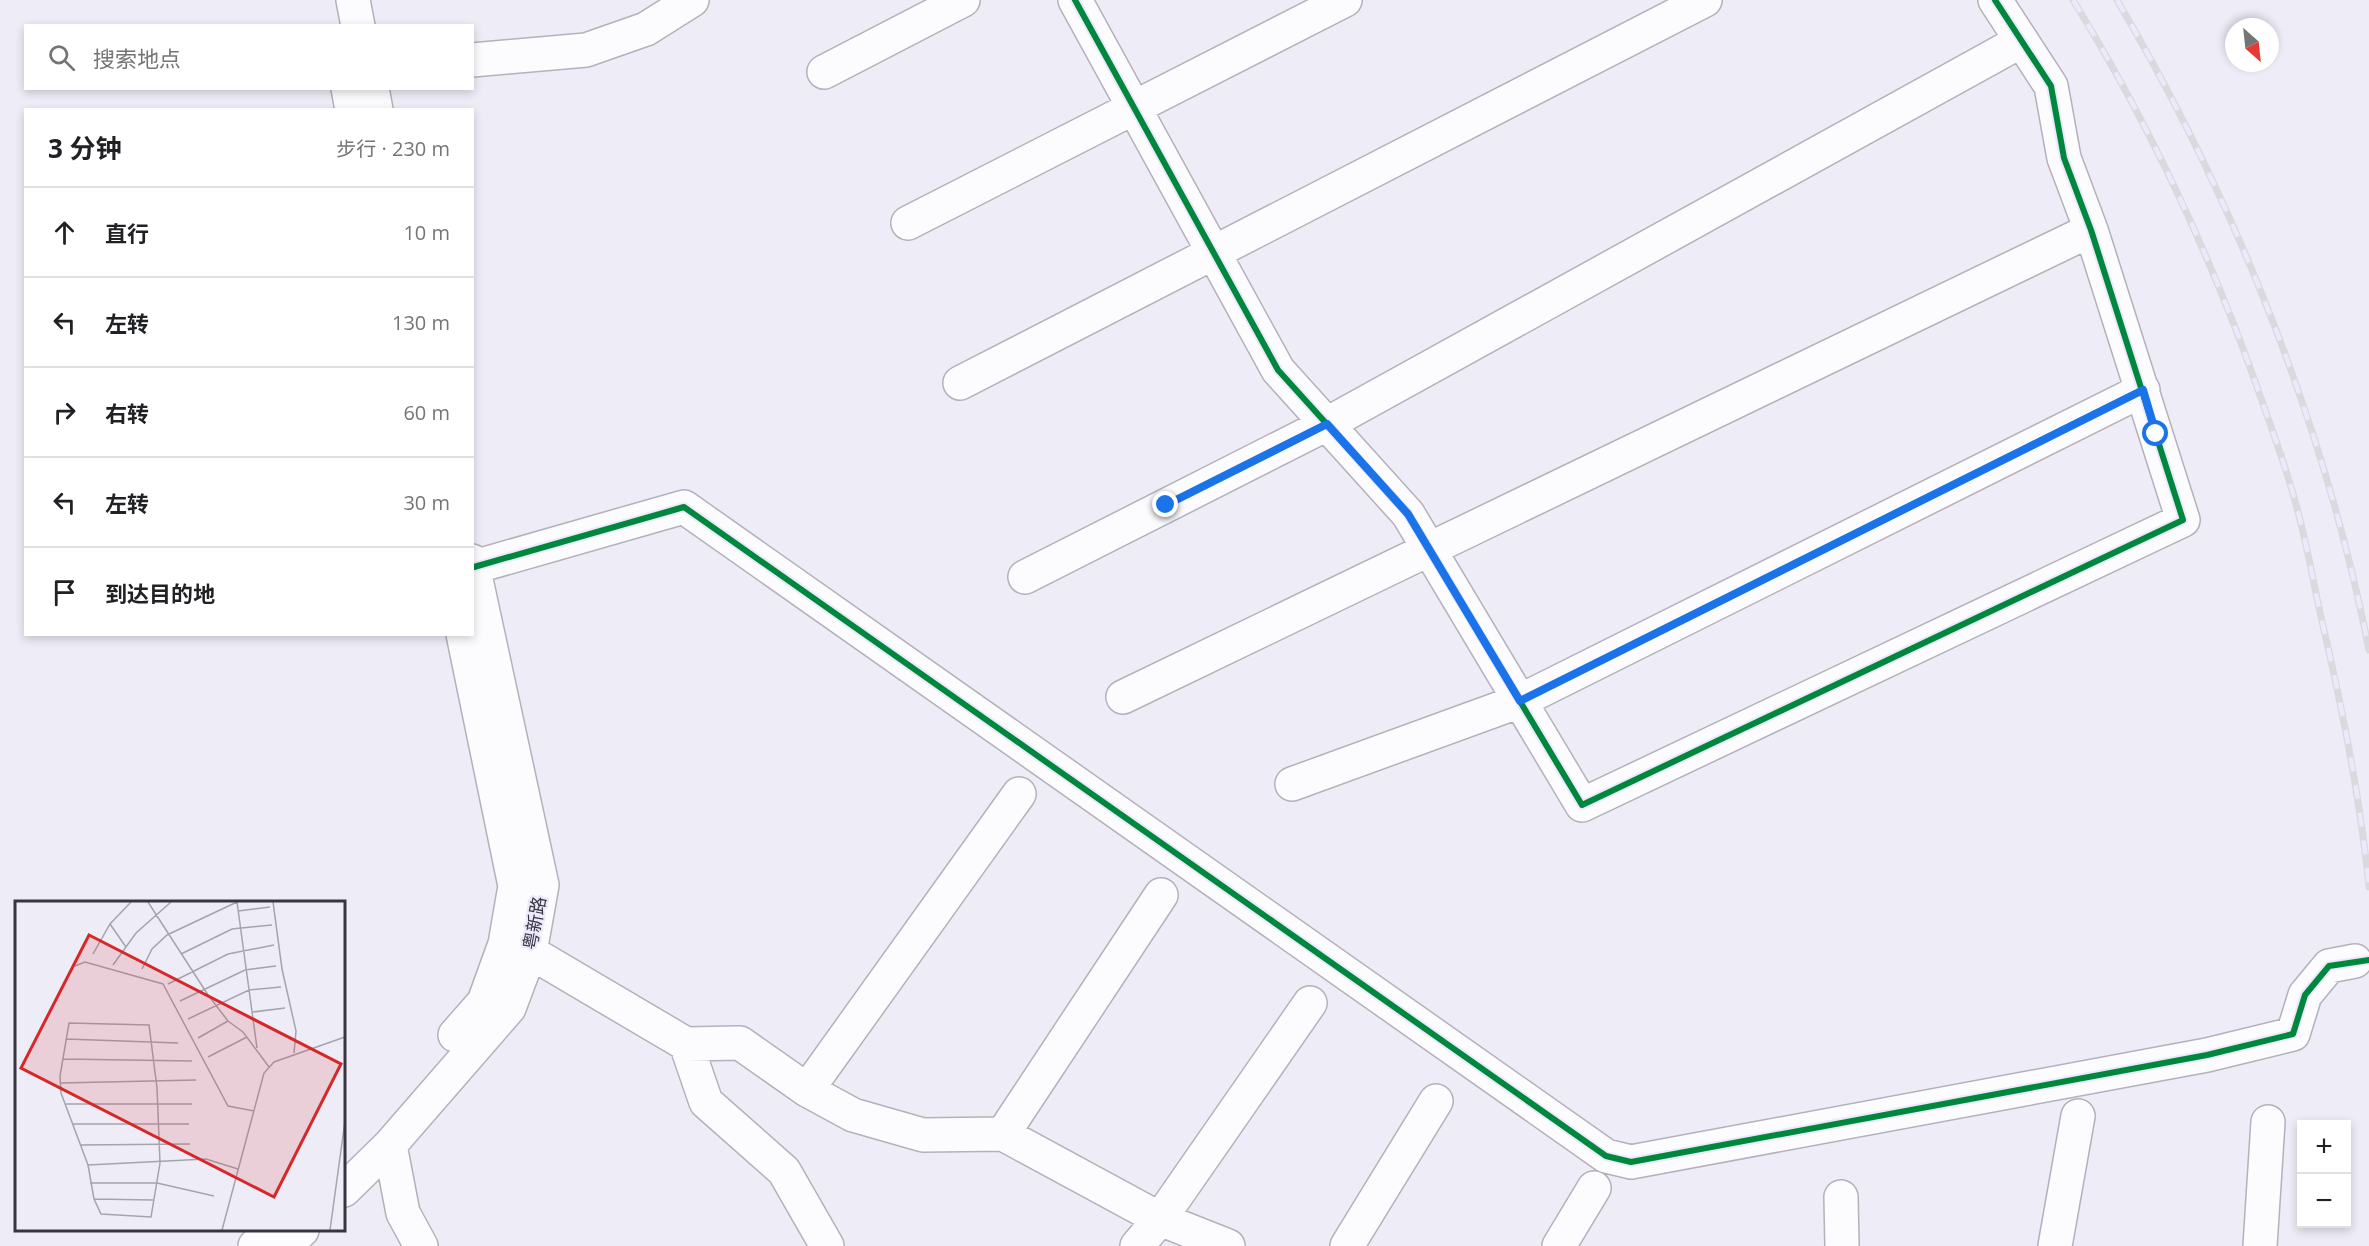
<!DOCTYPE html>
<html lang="zh">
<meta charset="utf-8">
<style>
:root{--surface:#fff;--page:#f6f6f6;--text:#202124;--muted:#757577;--line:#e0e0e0}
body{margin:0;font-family:"Open Sans","Noto Sans SC",sans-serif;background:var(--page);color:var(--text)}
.controls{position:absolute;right:18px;bottom:18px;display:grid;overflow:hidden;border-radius:0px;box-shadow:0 3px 9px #0003}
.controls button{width:54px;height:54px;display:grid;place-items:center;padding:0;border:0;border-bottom:2px solid var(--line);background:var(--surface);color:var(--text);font:30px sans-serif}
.compass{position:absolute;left:2225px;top:18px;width:54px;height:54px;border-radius:50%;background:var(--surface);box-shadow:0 3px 9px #0003;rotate:153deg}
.stop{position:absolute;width:18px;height:18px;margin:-14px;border:4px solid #1a73e8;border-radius:50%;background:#fff}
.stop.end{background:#1a73e8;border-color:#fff;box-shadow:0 2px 6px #0008}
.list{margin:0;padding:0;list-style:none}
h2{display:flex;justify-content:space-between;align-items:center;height:78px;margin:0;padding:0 24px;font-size:26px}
h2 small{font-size:20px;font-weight:400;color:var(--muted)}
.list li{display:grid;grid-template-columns:39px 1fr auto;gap:18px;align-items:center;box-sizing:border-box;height:90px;padding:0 24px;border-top:2px solid var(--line)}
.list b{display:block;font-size:22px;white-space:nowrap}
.list em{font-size:20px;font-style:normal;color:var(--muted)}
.icon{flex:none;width:33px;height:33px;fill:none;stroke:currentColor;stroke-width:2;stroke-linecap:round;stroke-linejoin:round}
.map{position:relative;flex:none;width:2369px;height:1246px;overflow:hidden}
.search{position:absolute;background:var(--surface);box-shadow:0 3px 9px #0003;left:24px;top:24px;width:450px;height:66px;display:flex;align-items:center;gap:15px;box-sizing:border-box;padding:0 21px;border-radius:0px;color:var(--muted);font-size:22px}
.panel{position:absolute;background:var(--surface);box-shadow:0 3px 9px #0003;left:24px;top:108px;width:450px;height:528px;border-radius:0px}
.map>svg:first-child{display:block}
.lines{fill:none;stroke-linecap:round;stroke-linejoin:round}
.minor-casing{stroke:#b3b1bb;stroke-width:36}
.minor{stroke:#fcfcfe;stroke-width:33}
.rail-casing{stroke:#dad9dd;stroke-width:7}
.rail{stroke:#ebe9fb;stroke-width:4.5;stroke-dasharray:14;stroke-linecap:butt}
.cycleway-casing{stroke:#ebe9fb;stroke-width:10}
.cycleway{stroke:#00873e;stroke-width:6}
.route{stroke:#1a73e8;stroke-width:8}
.labels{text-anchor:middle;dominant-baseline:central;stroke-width:4.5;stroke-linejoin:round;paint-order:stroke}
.street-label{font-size:18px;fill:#373541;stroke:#ebe9fb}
.inset-road{fill:none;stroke:#a5a3ae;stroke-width:1.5}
.view{fill:#d62828;fill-opacity:0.15;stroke:#d62828;stroke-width:3}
.inset-edge{fill:none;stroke:#373541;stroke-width:3}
</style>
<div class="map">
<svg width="2369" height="1246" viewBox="0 0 2369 1246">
<rect width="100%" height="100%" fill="#eeedf7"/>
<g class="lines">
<defs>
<path id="minor" d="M353,0L358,26
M1075,0L1278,370L1408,514L1582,805L2183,520L2091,230L2064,158L2051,86L1995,0
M472,60L586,50L646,29L692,0
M824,72L963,0
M348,88L352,110
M372,88L376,110
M908,223L1345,0
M960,383L1705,0
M474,567L684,507L1606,1156L1631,1162L2207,1055L2293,1034L2305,995L2329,966L2355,961
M1025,577L1327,424L2021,41
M1123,697L2091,230
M1292,784L1520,701L2143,390
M530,952L686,1044L740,1043L807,1090L853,1115L923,1135L1003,1134L1160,1219L1228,1246
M455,1035L484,1002L505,944L515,886L463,634
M686,1044L706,1102L784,1171L827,1246
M807,1090L1019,794
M1003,1134L1161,895
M390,1145L403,1213L421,1246
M344,1190L390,1145L509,1008L530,952L542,885L472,561
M1841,1197L1842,1246
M255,1246L271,1230
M285,1246L302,1230
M1137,1246L1160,1219L1310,1003
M1347,1246L1436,1101
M1559,1246L1594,1188
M2055,1246L2078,1116
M2260,1246L2268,1122"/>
</defs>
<use href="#minor" class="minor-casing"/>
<use href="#minor" class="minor"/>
<defs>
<path id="rail" d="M2073,0C2148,122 2208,249 2256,384C2272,430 2290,477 2301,524C2309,555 2314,586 2321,617C2342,706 2360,796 2369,887
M2117,0C2233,197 2325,425 2369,650"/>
</defs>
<use href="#rail" class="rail-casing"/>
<use href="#rail" class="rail"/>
<defs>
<path id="cycleway" d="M1075,0L1278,370L1408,514L1582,805L2183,520L2091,230L2064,158L2051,86L1995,0
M474,567L684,507L1606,1156L1631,1162L2207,1055L2293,1034L2305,995L2329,966L2369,960"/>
</defs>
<use href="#cycleway" class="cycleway-casing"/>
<use href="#cycleway" class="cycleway"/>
</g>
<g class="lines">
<path class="route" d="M1166,505L1327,424L1408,514L1520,701L2143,390L2156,434"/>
</g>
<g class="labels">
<g class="street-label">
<text transform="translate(534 923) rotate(-79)">粤新路</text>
</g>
</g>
<g transform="translate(15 901)">
<rect width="330" height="330" fill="#eeedf7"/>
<path class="inset-road" d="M133,1L193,94L213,120L228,131L254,166M222,1L242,147M258,1L267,68L281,130L279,152M223,10L255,6M95,23L111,46M78,53L95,23L116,1M166,53L217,28L257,24M98,64L121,32L156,1M60,65L70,61L148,83L213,205L239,210M127,68L137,48L152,34L222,1M153,83L213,53L259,44M165,100L230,69L261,65M238,111L270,107M173,118L234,89L266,86M54,122L134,124L142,187L145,262L136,316L86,313L79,298L73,264L46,192L45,175ZM183,137L213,120M51,138L163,142M193,156L232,136M48,158L177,160M45,182L181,179M51,203H177M58,223H174M65,244L175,243M73,264L191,258L223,268M75,282H142L199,295M79,298L138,299M207,329L249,172L259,161L330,136M315,329L330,220"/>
<path class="view" d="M74,34L326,163L259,296L6,167Z"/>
<rect width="330" height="330" class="inset-edge"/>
</g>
</svg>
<div class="controls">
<button>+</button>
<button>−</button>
</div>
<svg class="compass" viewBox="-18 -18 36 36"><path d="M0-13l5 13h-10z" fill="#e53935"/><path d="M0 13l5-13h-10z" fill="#757577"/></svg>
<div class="stop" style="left:2156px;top:434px"></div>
<div class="stop end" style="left:1166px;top:505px"></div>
<div class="search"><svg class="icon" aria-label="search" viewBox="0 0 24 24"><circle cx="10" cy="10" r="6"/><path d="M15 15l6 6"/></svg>搜索地点</div>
<section class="panel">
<h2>3 分钟<small>步行 · 230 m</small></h2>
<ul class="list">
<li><svg class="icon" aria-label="ahead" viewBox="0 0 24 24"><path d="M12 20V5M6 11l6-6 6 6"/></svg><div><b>直行</b></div><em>10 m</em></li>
<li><svg class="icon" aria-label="left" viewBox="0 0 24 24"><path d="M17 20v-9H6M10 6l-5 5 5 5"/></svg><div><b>左转</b></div><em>130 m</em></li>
<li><svg class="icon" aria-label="right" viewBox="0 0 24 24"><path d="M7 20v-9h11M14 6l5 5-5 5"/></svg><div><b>右转</b></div><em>60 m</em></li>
<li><svg class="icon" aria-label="left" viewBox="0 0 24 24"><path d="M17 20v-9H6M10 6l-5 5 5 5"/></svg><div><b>左转</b></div><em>30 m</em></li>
<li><svg class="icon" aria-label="arrive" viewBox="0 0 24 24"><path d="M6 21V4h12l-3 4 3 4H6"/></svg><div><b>到达目的地</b></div></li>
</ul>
</section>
</div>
